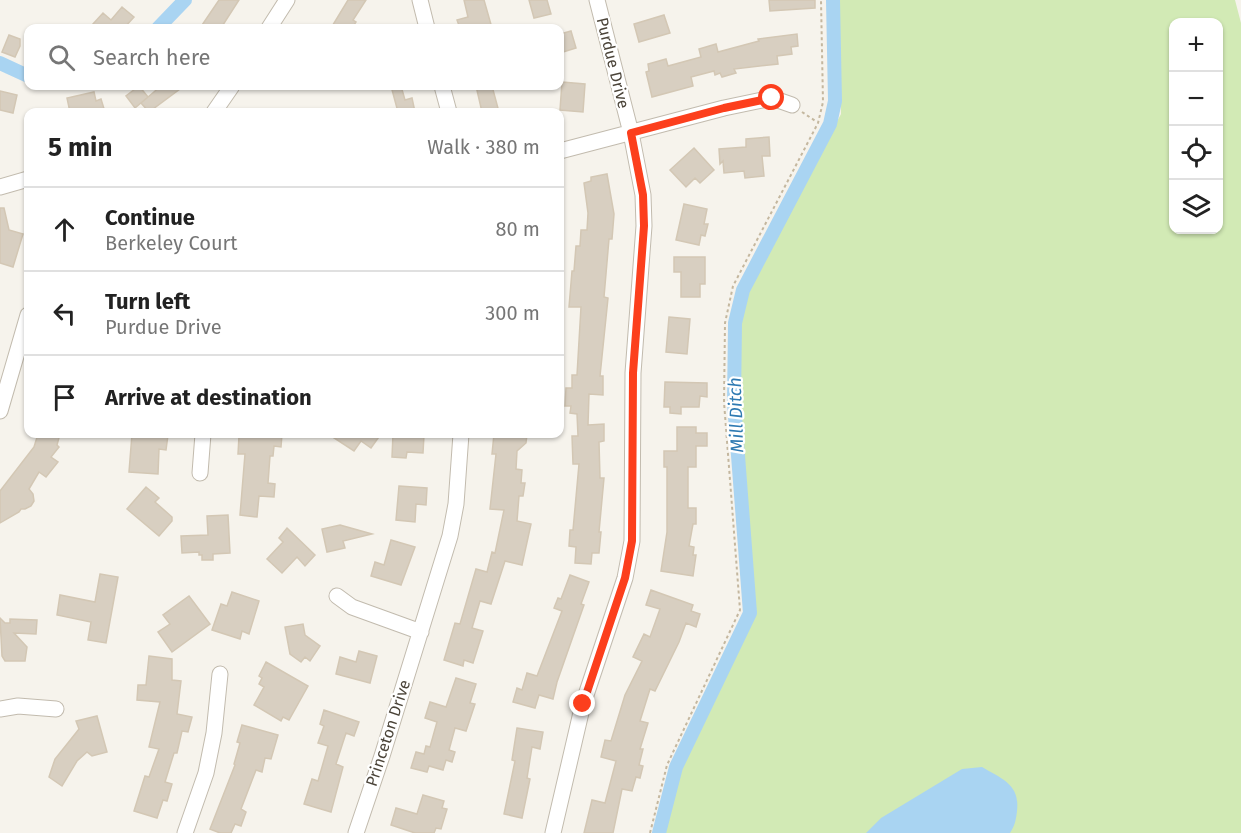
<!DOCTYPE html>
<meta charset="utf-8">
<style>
:root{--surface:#fff;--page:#f6f6f6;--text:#222;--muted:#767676;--line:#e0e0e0}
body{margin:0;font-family:"Fira Sans",sans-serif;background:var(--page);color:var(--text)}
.controls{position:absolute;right:18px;top:18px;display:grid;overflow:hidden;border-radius:12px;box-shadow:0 2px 4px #0004}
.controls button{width:54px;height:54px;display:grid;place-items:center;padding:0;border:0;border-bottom:2px solid var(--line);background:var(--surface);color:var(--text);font:30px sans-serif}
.stop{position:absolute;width:18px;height:18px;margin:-14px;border:4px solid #fc3f1d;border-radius:50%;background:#fff}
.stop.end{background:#fc3f1d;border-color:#fff;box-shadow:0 2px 6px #0008}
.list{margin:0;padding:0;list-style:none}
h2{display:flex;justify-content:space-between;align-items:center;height:78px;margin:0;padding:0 24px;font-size:26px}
h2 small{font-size:20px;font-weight:400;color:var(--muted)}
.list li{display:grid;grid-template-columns:39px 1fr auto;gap:18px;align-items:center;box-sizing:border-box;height:84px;padding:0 24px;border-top:2px solid var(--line)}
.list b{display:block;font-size:22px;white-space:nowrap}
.list p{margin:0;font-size:20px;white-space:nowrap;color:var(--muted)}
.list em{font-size:20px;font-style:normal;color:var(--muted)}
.icon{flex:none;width:33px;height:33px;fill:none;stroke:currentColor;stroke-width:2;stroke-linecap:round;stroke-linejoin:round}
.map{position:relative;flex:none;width:1241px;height:833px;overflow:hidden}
.search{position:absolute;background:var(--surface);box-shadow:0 2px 4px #0004;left:24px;top:24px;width:540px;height:66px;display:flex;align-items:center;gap:15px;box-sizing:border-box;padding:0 21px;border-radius:12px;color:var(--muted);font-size:22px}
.panel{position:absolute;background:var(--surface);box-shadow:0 2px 4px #0004;left:24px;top:108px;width:540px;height:330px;border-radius:12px}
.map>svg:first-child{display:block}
.green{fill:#d2eab5;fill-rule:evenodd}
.water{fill:#a9d4f2}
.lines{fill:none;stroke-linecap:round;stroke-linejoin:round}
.canal{stroke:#a9d4f2;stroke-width:14}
.building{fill:#d8cfc1;stroke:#d3c7b4;stroke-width:1.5}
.minor-casing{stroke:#c2bbae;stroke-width:17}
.path{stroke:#c4b79f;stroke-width:2;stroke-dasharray:3 3;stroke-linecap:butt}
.minor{stroke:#fff;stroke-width:15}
.route{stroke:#fc3f1d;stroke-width:8}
.labels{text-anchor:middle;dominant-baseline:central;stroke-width:4.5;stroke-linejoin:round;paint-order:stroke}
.street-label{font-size:16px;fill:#4b4439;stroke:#fff}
.water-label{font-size:18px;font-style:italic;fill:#2e7ab2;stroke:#fff}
</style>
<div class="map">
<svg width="1241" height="833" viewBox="0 0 1241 833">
<rect width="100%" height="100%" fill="#f6f3ec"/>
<path class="green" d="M838,0H1235L1241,23V833H663L686,755L756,609L736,399L740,324L746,296L841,114ZM1174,22H1218V230H1174Z"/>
<path class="water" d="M982,767C1002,779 1020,784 1017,811C1016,820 1015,825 1010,833H866L881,818L962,769Z"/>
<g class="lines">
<path class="canal" d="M158,28L185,0
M0,63L28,76
M659,833L676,767L750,613L734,403L735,323L743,290L830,124L835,101L833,0"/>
</g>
<path class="building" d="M219,0H239L221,28H200Z
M348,0H366L353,20L356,22L352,28H331Z
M464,0H484L492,28H460L457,20L468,17Z
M529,0H547L551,14L534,18Z
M769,0H815V8L770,11Z
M122,7L134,17L124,28H98L93,24L103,13L111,20Z
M664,15L670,33L639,42L634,24Z
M571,31L576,48L560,53V34Z
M797,34L798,46L791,47L792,54L777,56L778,64L734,69L736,73L722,77L720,73L715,75L714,71L691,77L693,86L652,97L646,72L649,71L648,64L666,59L668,66L701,57L699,49L716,44L718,52L759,41L758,39Z
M9,35L20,39V46L15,57L2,52Z
M562,82L585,84L583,112L560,110Z
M139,86L148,97L135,108L126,96Z
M161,86H184L149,112L141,103Z
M391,86H401L405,100L412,98L415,112H398Z
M476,86H492L499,112H482Z
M0,91L17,95L13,113L0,110Z
M94,92L96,101L101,99L105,112H70L67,98Z
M769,137L770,156H762L764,176L745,178L744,171L724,173L723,161L720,164L719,149L746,147V139Z
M694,148L714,170L700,183L695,178L686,187L670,170Z
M607,174L614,214L612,239H609L604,297L608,298L600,376H603V395L589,394L588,425L604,424V441L599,442L600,478H604L599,532H601L599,553H592L591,564L575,563L576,547L569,546L570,530H573L579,464H573L572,436H578L577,414L570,413L571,406H565L566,388H572V375H577L581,307H569L572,271H574L576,246H580L581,230H587L588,213L584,183L591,181V177Z
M684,204L707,209L704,224H708L705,236L701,235L699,245L676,240Z
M0,208H4L9,230L23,234L13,267L0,263Z
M674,257H705V284H700V297H681V272H674Z
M669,317L690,319L687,354L666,352Z
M665,382L707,383V397L700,396L699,407H681V414L670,413V407H664Z
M677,427H696V433H707V446H696V467H688V508H696V524H693L689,546L694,547L693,555H696L693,576L661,571L667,532V467H664V451H677Z
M38,434H60L57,445L59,447L51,457L58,462L46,477L39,472L29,489L33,494L34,501L31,506L25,509H21L19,512L0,523V491L34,447Z
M132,434L168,435L166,450L159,449L158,474L129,472Z
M245,434H282L281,447L274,446L273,456H270L268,483L275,484L274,497L259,496L257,517L240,515L245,454H238L239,436L245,437Z
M328,434H381L371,448L361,441L354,451Z
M393,434L424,435L423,453L407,452L406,458L392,457Z
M494,434H527L526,443L517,451L516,469L522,470L521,483H525L523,496H519L517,521L531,524L522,565L505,561L491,604L480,601L472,628L483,631L473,663L464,660L463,666L444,660L455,623L460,624L476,569L487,572L492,552L495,553L504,510L490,509L496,454H492Z
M399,486L427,488L426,505L416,504L415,522L396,520Z
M146,487L159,498L155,502L172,517V521L159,536L127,509Z
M228,515L230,553L213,554V560H202V555H199V552L182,553L181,536L208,535L207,516Z
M340,525L372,534L343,541L345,548L327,552L322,529Z
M287,528L315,555L305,566L297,557L282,573L267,559L283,542L279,538Z
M391,540L415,547L401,585L371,576L375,562L384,565Z
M100,574L118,577L106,643L88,640L91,622L57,615L60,595L95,602Z
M570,575L589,582L581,604L584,605L557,682L553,699L539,695L535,708L513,702L517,688L522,690L527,673L537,676L562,611L554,608L558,598L561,599Z
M651,590L693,605L691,611L700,614L696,627L686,623L679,642L655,691L650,689L640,721L648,723L640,749H643L639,765L643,766L640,778L636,777L632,791L622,789L613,833H584L592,800L605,803L616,761L601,757L605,740L611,741L625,695L642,661L633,657L644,634L650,637L660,609L646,605Z
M232,592L259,601L249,634L242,631L240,639L212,630L221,604L227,606Z
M189,596L210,624L172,652L158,632L170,624L163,615Z
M0,618L5,623H10V619L37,620L36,634L14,633L27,647L25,661H5L2,656Z
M303,624L305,635L320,646L310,661L305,657L301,662L290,654L285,627Z
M359,651L377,656L370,683L336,674L340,657L356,662Z
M149,656L172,659V680L181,681L177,714L192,717L188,732L182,731L177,753H174L165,782L172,784L167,801L163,800L157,818L134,811L145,776L149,777L159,749L149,747L160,702L137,700L138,685H146Z
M266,662L308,686L289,720L283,717L281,721L254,705L264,687L259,684L262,678L259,676Z
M456,678L476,684L470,703L475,704L466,731L455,728L449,750L455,752L452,762L446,760L443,770L429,766L427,772L411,768L416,752L424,754L426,746L430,747L437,722L425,718L430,702L446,707Z
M324,710L359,722L354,736L346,733L336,764L343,767L331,812L304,804L312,779L318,781L328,746L318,743L324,726L320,724Z
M97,716L107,752L92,756L87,752L77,761L62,786L49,777L55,759L79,729L76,721Z
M242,725L278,735L271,759L265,758L262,772L256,770L241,809L246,812L241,826L235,824L231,833H220L210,829L235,765L234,764L240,743L237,742Z
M517,728L543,732L540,749L532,747L527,778L530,779L522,818L504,814L515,761L512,760Z
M423,795L444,801L442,808L447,809L441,829L436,828L434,833H415L391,825L396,808L417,814Z"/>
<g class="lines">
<defs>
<path id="minor" d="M420,0L427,28
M269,28L287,0
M442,86L449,112
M214,112L232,86
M560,151L724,108L772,98L792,105
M0,187L28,179
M0,411L28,315
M200,473L203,434
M337,596L352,607L421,632
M0,709L18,706L56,709
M185,833L206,773L214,733L220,674
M356,833L382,756L450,536L456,504L461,434
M553,833L583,704L625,578L632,541L633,373L644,226L643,195L631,133L597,0"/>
</defs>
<use href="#minor" class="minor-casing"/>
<path class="path" d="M802,112L817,122
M650,833L667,765L740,610L724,402L725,323L733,286L818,123L823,102L821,0"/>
<use href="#minor" class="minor"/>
</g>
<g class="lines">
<path class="route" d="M583,704L625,578L632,541L633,373L644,226L643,195L631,133L724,108L772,98"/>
</g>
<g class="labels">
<g class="street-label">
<text transform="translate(613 63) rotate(76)">Purdue Drive</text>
<text transform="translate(388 733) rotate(-72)">Princeton Drive</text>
</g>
<g class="water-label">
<text transform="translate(736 415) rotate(-92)">Mill Ditch</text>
</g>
</g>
</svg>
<div class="controls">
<button>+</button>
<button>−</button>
<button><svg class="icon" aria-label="locate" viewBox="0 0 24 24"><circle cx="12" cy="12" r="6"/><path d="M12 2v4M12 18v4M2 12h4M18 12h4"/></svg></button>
<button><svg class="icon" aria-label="layers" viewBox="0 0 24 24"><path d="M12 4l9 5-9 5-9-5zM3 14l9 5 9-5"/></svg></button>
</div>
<div class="stop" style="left:772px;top:98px"></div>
<div class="stop end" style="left:583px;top:704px"></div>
<div class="search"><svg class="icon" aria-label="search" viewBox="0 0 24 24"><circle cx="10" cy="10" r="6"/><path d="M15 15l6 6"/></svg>Search here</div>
<section class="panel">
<h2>5 min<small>Walk · 380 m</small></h2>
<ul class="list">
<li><svg class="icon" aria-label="ahead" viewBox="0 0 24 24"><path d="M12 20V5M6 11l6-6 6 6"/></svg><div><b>Continue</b><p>Berkeley Court</p></div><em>80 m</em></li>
<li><svg class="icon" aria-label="left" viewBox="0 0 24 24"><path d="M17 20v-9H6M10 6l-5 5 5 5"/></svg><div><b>Turn left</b><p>Purdue Drive</p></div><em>300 m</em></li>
<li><svg class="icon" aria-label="arrive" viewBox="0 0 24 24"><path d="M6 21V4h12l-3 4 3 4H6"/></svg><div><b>Arrive at destination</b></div></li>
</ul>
</section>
</div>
